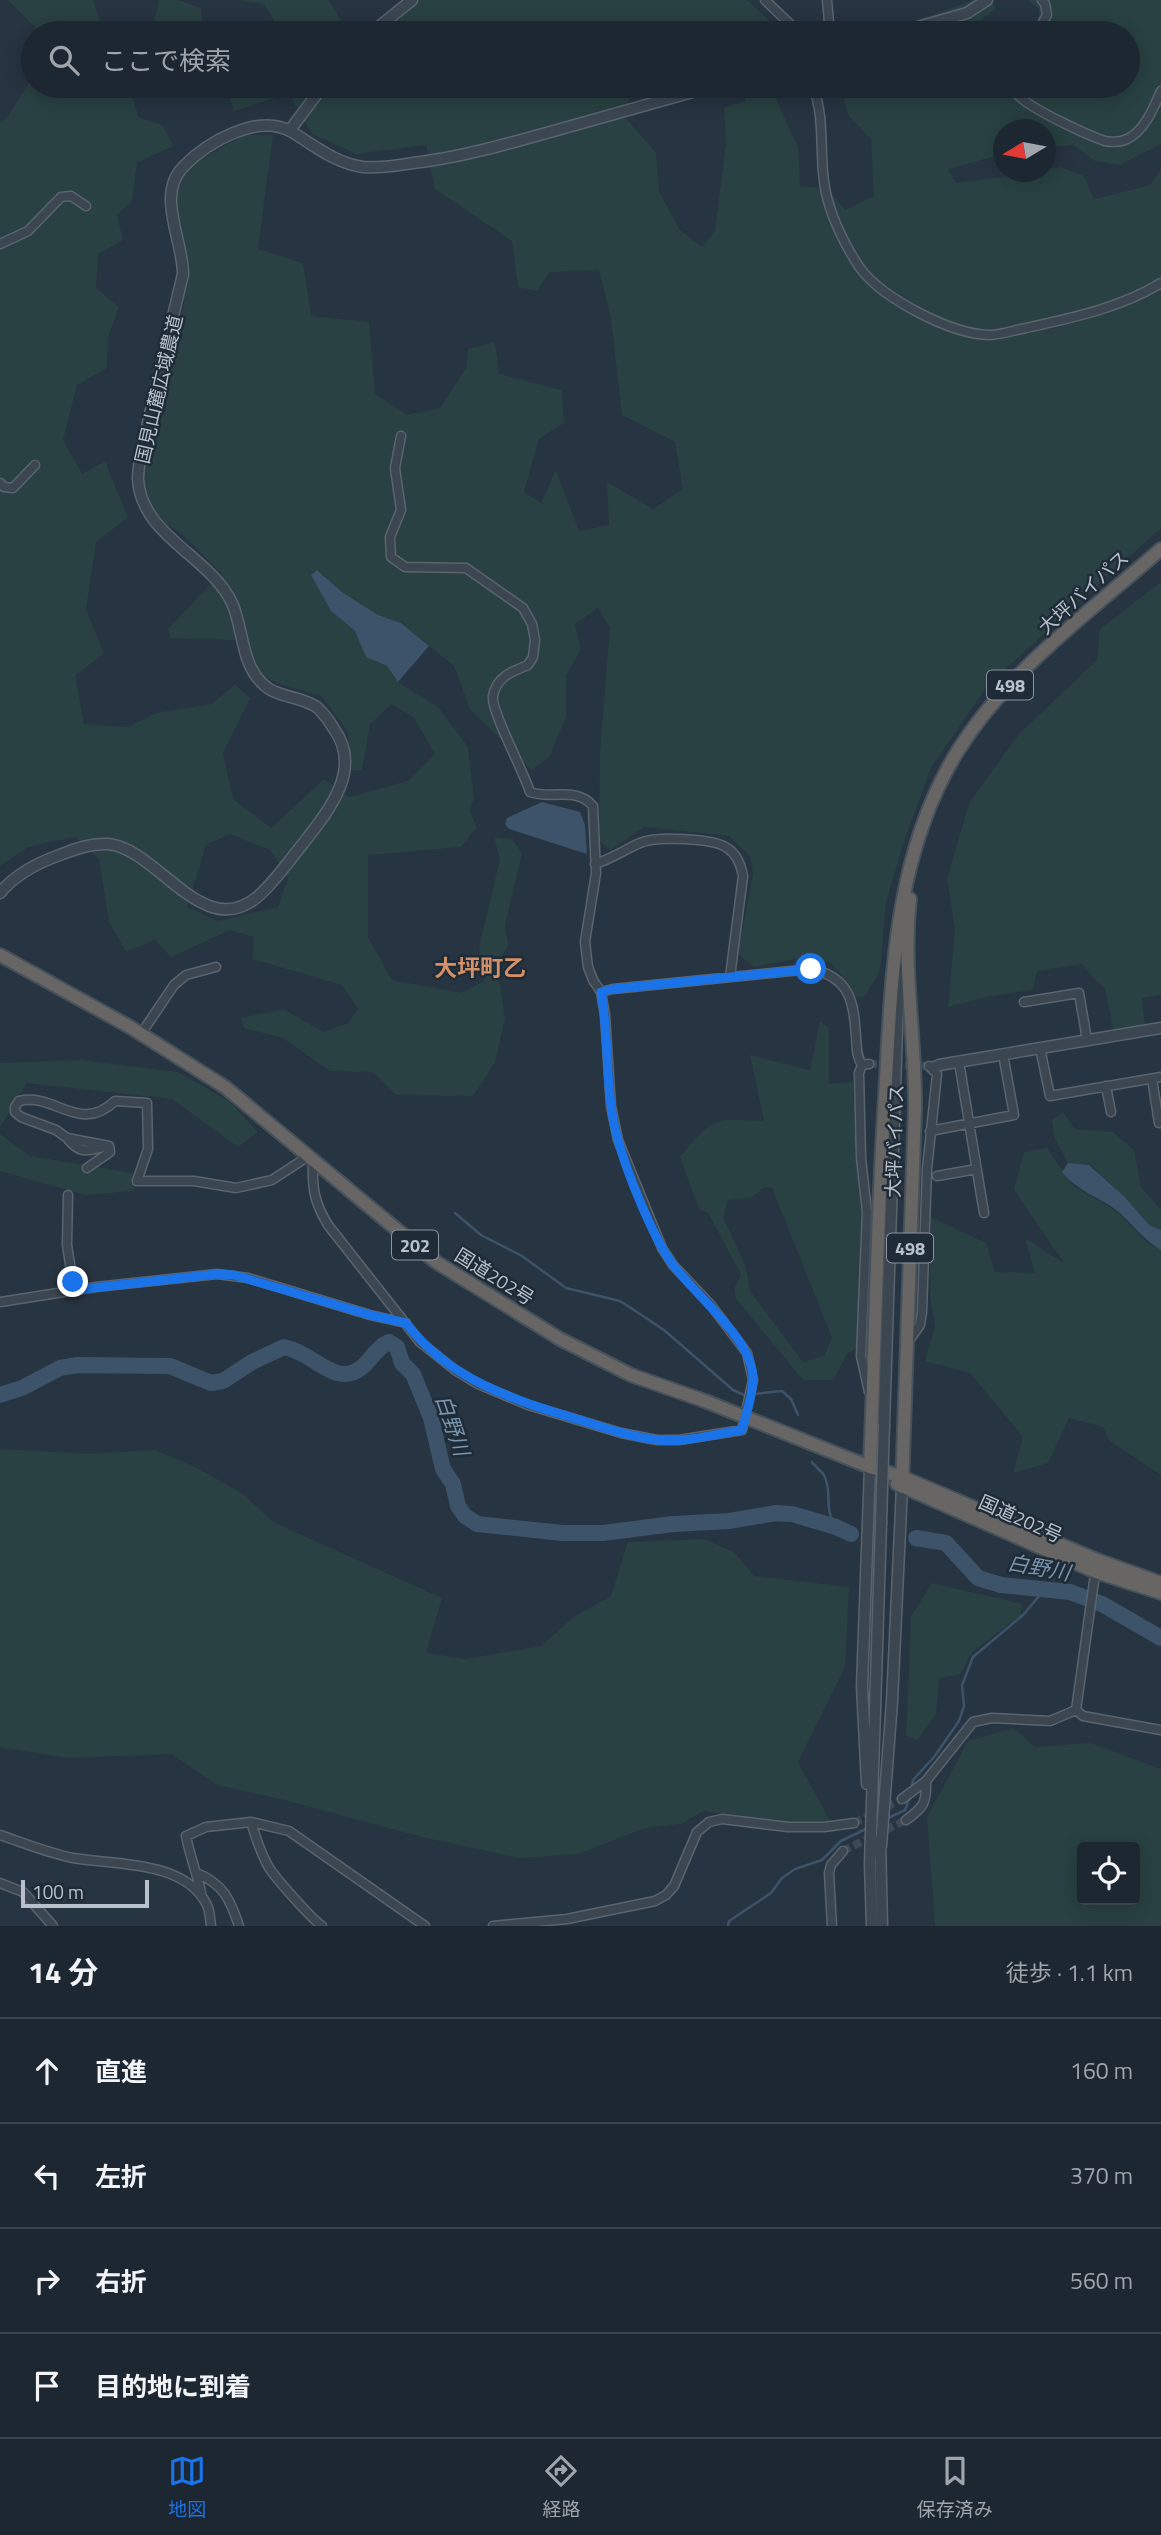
<!DOCTYPE html>
<html lang="ja">
<meta charset="utf-8">
<style>
:root{--surface:#1d2731;--page:#252f39;--text:#f1f3f6;--muted:#a0a5ab;--line:#3b444d;--accent:#1a73e8}
body{margin:0;font-family:"Titillium Web","Noto Sans JP",sans-serif;background:var(--page);color:var(--text)}
.controls{position:absolute;right:21px;bottom:21px;display:grid;overflow:hidden;border-radius:7px;box-shadow:0 4px 18px #0003}
.controls button{width:63px;height:63px;display:grid;place-items:center;padding:0;border:0;border-bottom:2px solid var(--line);background:var(--surface);color:var(--text);font:35px sans-serif}
.compass{position:absolute;left:993px;top:119px;width:63px;height:63px;border-radius:50%;background:var(--surface);box-shadow:0 4px 18px #0003;rotate:260deg}
.scale{position:absolute;left:21px;bottom:18px;width:128px;box-sizing:border-box;padding-left:7px;border:4px solid #b8c1cb;border-top:0;font-size:19px;line-height:24px;white-space:nowrap;color:#b8c1cb;-webkit-text-stroke:5px #1f2b36;paint-order:stroke}
.stop{position:absolute;width:21px;height:21px;margin:-16px;border:5px solid #1a73e8;border-radius:50%;background:#fff}
.stop.end{background:#1a73e8;border-color:#fff;box-shadow:0 2px 7px #0008}
.list{margin:0;padding:0;list-style:none}
h2{display:flex;justify-content:space-between;align-items:center;height:91px;margin:0;padding:0 28px;font-size:30px}
h2 small{font-size:23px;font-weight:400;color:var(--muted)}
.list li{display:grid;grid-template-columns:46px 1fr auto;gap:21px;align-items:center;box-sizing:border-box;height:105px;padding:0 28px;border-top:2px solid var(--line)}
.list b{display:block;font-size:26px;white-space:nowrap}
.list em{font-size:23px;font-style:normal;color:var(--muted)}
.icon{flex:none;width:38px;height:38px;fill:none;stroke:currentColor;stroke-width:2;stroke-linecap:round;stroke-linejoin:round}
.map{position:relative;flex:none;width:1161px;height:1926px;overflow:hidden}
.search{position:absolute;background:var(--surface);box-shadow:0 4px 18px #0003;left:21px;right:21px;top:21px;height:77px;display:flex;align-items:center;gap:18px;box-sizing:border-box;padding:0 24px;border-radius:38px;color:var(--muted);font-size:26px}
.sheet{height:511px;background:var(--surface)}
nav{display:flex;justify-content:space-around;align-items:center;box-sizing:border-box;height:98px;border-top:2px solid var(--line);background:var(--surface);font-size:19px;color:var(--muted)}
nav a{display:grid;justify-items:center;gap:4px}
nav .on{color:var(--accent)}
.map>svg:first-child{display:block}
.green{fill:#294142;fill-rule:evenodd}
.water{fill:#3d5369}
.lines{fill:none;stroke-linecap:round;stroke-linejoin:round}
.stream{stroke:#3d5369;stroke-width:2.5}
.river{stroke:#3d5369;stroke-width:16}
.minor-tunnel{stroke:#3d4956;stroke-width:8;stroke-dasharray:8 4;stroke-linecap:butt}
.minor-casing{stroke:#59646e;stroke-width:11}
.tertiary-casing{stroke:#59646e;stroke-width:13}
.trunk-casing{stroke:#45515b;stroke-width:16}
.minor{stroke:#3b4651;stroke-width:8}
.tertiary{stroke:#3b4651;stroke-width:10}
.trunk{stroke:#686664;stroke-width:12}
.tertiary-bridge-casing{stroke:#59646e;stroke-width:13;stroke-linecap:butt}
.tertiary-bridge{stroke:#3b4651;stroke-width:10}
.route{stroke:#1a73e8;stroke-width:9}
.labels{text-anchor:middle;dominant-baseline:central;stroke-width:5;stroke-linejoin:round;paint-order:stroke}
.shield{fill:#1f2b36;stroke:#8a949e;stroke-width:2}
.shield-label{font-size:18px;font-weight:bold;fill:#b8c1cb}
.street-label{font-size:19px;fill:#b8c1cb;stroke:#1f2b36}
.water-label{font-size:21px;font-style:italic;fill:#7994ad;stroke:#1f2b36}
.quarter-label{font-size:23px;font-weight:bold;fill:#d49069;stroke:#1f2b36}
</style>
<div class="map">
<svg width="1161" height="1926" viewBox="0 0 1161 1926">
<rect width="100%" height="100%" fill="#273441"/>
<path class="green" d="M8,0H93L104,33H41Z
M159,0H178L201,8L203,33H152Z
M237,0H328L349,33H281L264,4Z
M405,0H747L777,28V33H374Z
M974,0H991L996,9L962,33H879Z
M1028,0H1161V144L1120,165L1095,161L1073,145L1046,148V130H1004L1003,154L948,169L956,183L1046,172V169L1061,167L1084,176L1094,199L1150,185L1161,169V528L988,685L931,768L903,844L886,903L880,971L865,996L855,997L850,985L831,963L800,958L754,967L738,954L753,874L750,856L729,836L644,827L611,850L599,841L600,752L610,628L598,608L575,624L581,649L566,676V717L549,757L532,770L470,709L454,666L401,623L378,615L342,592L318,570L331,611L355,631L366,657L387,666L398,682L438,707L468,747L474,799L469,810L477,827L461,847L368,855V937L392,980L461,993L484,981L479,947L500,859L494,837L512,839L522,853L505,926L508,946L497,963L505,1019L495,1063L473,1096L396,1095L373,1072L330,1071L283,1038L244,1028L241,1018L283,1009L324,1032L348,1023L358,1009L342,985L252,959L254,937L230,930L171,957L155,940L126,952L109,922L99,859L75,837L28,847L0,866V121L7,118L33,77V86H129L139,118L163,125L173,146L137,163L132,201L117,215L123,240L98,254L96,288L119,307L108,337L107,368L77,385L63,440L82,474L105,461L128,517L96,542L86,610L104,653L75,676L84,724L128,727L156,713L212,704L235,684L250,698L223,753L233,799L271,828L324,779L349,797L408,781L435,754L414,718L392,704L370,724L362,770H351L348,732L321,696L276,683L245,664L238,640L171,638L168,629L221,573L181,533L150,514L136,488L135,453L184,305L182,250L170,204L185,168L245,135H273L258,249L303,263L311,316L369,322L375,394L407,415L440,408L466,368L468,349L495,342L499,374L562,390L564,423L539,439L524,492L541,503L556,470L579,531L609,525L607,482L653,509L683,489L675,442L622,415L611,318L599,270L549,272L537,291L518,287L512,241L435,189L426,145L356,154L312,134L289,94L234,111L226,86H655L630,94L625,117L656,153L659,191L679,229L702,247L715,231L726,143L724,108L745,101L749,86H770L798,147L800,186L828,189L845,210L874,196L871,139L849,116L840,86H1128V33H1023L1038,22L1039,9ZM230,834L270,850L288,878L278,907L218,921L187,907L206,845Z
M1161,582V995L1142,998L1145,1026L1113,1029L1105,989L1094,979L1082,964L1037,971L1033,990L990,996L948,1007L955,929L947,879L969,803L1019,734L1097,660L1100,629Z
M820,1021L829,1028V1084L853,1082L856,1161L863,1216L856,1348L847,1354L833,1380H803L736,1299L734,1289L741,1274L708,1213L699,1209L680,1157C712,1117 714,1118 764,1121L750,1055L810,1070ZM765,1187L772,1188L832,1338L824,1356L803,1362L750,1291L745,1264L723,1217L728,1200L751,1198Z
M82,1060L178,1072L229,1101L258,1132L238,1147L172,1099L27,1083L0,1127V1063Z
M1063,1112L1075,1129L1113,1132L1134,1150L1141,1187L1161,1210V1230L1149,1225L1125,1197L1090,1165L1068,1163L1054,1137L1052,1120Z
M0,1134L30,1156L133,1173L134,1191L85,1195L0,1171Z
M1047,1148L1072,1185L1118,1212L1147,1242L1161,1250V1475L1110,1441L1103,1427L1069,1418L1048,1463L1013,1473L1023,1437L970,1373L925,1361L935,1327L930,1295L931,1217L986,1243L995,1272L1035,1273L1025,1238L1064,1263L1014,1190L1024,1152Z
M0,1449L89,1454L156,1450L199,1469L243,1494L273,1522L442,1598L426,1653L465,1659L541,1646L575,1616L611,1596L628,1542L705,1539L735,1553L754,1576L849,1587L845,1667L798,1762L830,1821L789,1823L703,1811L681,1824L645,1828L578,1854L519,1858L426,1838L284,1800L217,1785L172,1754L69,1758L0,1747Z
M932,1583L1022,1604L1021,1615L972,1652L960,1674L939,1679L936,1714L918,1740L906,1736L911,1616Z
M1014,1728L1035,1747L1091,1743L1161,1769V1926H935L927,1817L968,1741ZM1082,1847H1135V1900H1082Z"/>
<path class="water" d="M317,570L342,592L378,615L401,623L429,646L398,682L387,666L366,657L355,631L331,611L311,575Z
M542,802L580,812L585,825L587,854L509,829L505,824L507,818Z
M1068,1163L1089,1165L1125,1197L1149,1225L1161,1230V1250C1144,1240 1134,1226 1120,1213C1101,1197 1079,1193 1062,1172Z"/>
<g class="lines">
<path class="stream" d="M455,1213L481,1235L522,1256L566,1288L620,1301L637,1312L664,1330L733,1390L744,1395L782,1391L791,1399L798,1415
M812,1462C815,1466 821,1471 824,1475C833,1492 823,1509 836,1527
M912,1787L913,1780L934,1757L959,1721L964,1706L962,1685L973,1657L1023,1615L1046,1588
M886,1819L905,1810L910,1797
M728,1926L729,1921L771,1893L782,1878L795,1869L822,1860L841,1841L868,1828"/>
<path class="river" d="M0,1395L22,1388L60,1368L78,1365L170,1366L211,1383L223,1381L252,1362L284,1347C290,1349 295,1350 300,1353C319,1361 339,1385 361,1368C371,1360 377,1347 389,1342L397,1347L402,1363L413,1374L431,1418L443,1469L453,1484L458,1506L465,1516L477,1524L563,1533H603L673,1524L729,1521L776,1513L792,1514L836,1527L851,1534
M916,1538L946,1543L978,1578L1001,1585L1070,1592L1102,1604L1161,1638"/>
<path class="minor-tunnel" d="M869,1064L929,1066
M854,1823L902,1799
M843,1851L906,1820"/>
<defs>
<path id="minor" d="M765,0L790,24L793,33
M827,0L830,33
M1037,33L1047,15L1045,4L1042,0
M813,86C827,123 817,163 828,201C834,223 847,249 860,268C883,299 951,334 989,335C1001,335 1014,330 1026,328C1072,318 1120,308 1161,283
M1012,86C1012,86 1017,94 1018,95C1029,108 1087,135 1105,141C1111,142 1121,142 1127,139C1144,132 1154,107 1161,91
M0,244L28,231L61,197L71,196L86,206
M0,483L4,487L13,488L35,465
M595,864C611,859 624,850 640,843C655,836 714,838 727,848C737,854 741,865 743,876L730,977
M601,992L613,989L811,969C850,977 854,1002 856,1037C857,1047 856,1056 862,1065
M1024,1002L1079,993L1087,1040
M141,1034L174,985L186,975L216,967
M1040,1048L1050,1096L1161,1077
M959,1062L984,1213
M1152,1079L1159,1123H1161
M1106,1086L1111,1112
M930,1131L1014,1115L1003,1054
M67,1138C81,1156 88,1150 108,1146
M313,1161C312,1188 314,1202 328,1225L420,1342L455,1370L478,1384L528,1405L621,1433L657,1440H679L742,1430L753,1380L747,1353L710,1304L673,1265L662,1248L618,1140L611,1106L605,1015L601,992L593,980L588,967L585,942L596,873L593,806C576,786 550,800 530,792C524,772 490,709 493,696C496,677 513,671 528,665L533,657L535,640L532,624L523,608L466,568L405,567L391,557L390,537L401,510L395,468L401,436
M87,1168L110,1152L109,1146L67,1138L56,1130L21,1117L15,1112V1107L19,1101C55,1092 79,1135 115,1101L147,1103L148,1149L137,1181H194L236,1188L272,1180L307,1157
M937,1176L977,1169
M68,1195L67,1245L74,1290
M0,1302L96,1287L217,1274L248,1278L370,1315L406,1323
M908,1342L920,1325L922,1312L927,1169L937,1074L929,1066
M869,1392L861,1356L867,1212L861,1158L859,1073L862,1065L869,1064
M1076,1710L1096,1567
M1076,1710L1083,1716L1161,1730
M902,1799L926,1781L973,1722L992,1718L1050,1721L1076,1710
M906,1820C923,1808 927,1803 926,1781
M251,1822L289,1831L425,1926
M0,1835C24,1843 48,1853 73,1858C114,1865 185,1860 207,1905C210,1911 210,1919 211,1926
M197,1873C224,1885 230,1899 239,1926
M0,1883L23,1892L53,1926
M202,1897C198,1876 190,1857 186,1836L206,1827L251,1822C255,1835 260,1851 267,1864C272,1875 311,1918 322,1926
M493,1926L567,1919L655,1901L666,1895L674,1886L697,1832L709,1822L722,1819L788,1827H824L854,1823
M832,1926L829,1873L831,1865L843,1851"/>
<path id="tertiary" d="M371,33L412,0
M897,33L967,13L987,0
M290,130L323,86
M0,893C15,875 35,864 57,856C73,850 90,843 108,844C157,848 202,941 256,898C272,885 285,866 298,850C324,816 365,772 334,729C330,722 324,714 318,708C301,695 276,699 261,682C241,662 243,627 232,603C210,556 141,536 138,479C138,470 140,461 141,452L183,274C183,240 156,195 183,167C206,143 258,112 292,132C315,146 335,163 363,167C381,169 403,164 421,162C465,156 507,144 550,132C605,117 659,101 714,86
M933,1068L939,1065L1161,1028
M884,1424L899,968
M867,1784L862,1686L870,1467
M880,1840L882,1926
M881,1846L892,1702L902,1487
M872,1926L870,1864L881,1524"/>
<path id="trunk" d="M0,955L130,1027L225,1087L436,1262L560,1339L631,1375L705,1401L870,1467L902,1477L1097,1560L1161,1583
M870,1467C875,1344 877,1220 885,1097C892,978 893,854 959,749C1009,670 1092,610 1161,549
M897,1484L1096,1572L1161,1593
M902,1487L915,1109C916,1039 902,969 910,899"/>
</defs>
<use href="#minor" class="minor-casing"/>
<use href="#tertiary" class="tertiary-casing"/>
<use href="#trunk" class="trunk-casing"/>
<use href="#minor" class="minor"/>
<use href="#tertiary" class="tertiary"/>
<use href="#trunk" class="trunk"/>
<defs>
<path id="tertiary-bridge" d="M881,1524L884,1424"/>
</defs>
<use href="#tertiary-bridge" class="tertiary-bridge-casing"/>
<use href="#tertiary-bridge" class="tertiary-bridge"/>
</g>
<g class="lines">
<path class="route" d="M73,1282L74,1290L217,1274L234,1275L370,1315L406,1323C449,1380 514,1400 580,1420C605,1428 631,1437 657,1440C685,1443 714,1434 742,1430C746,1414 753,1395 753,1378C752,1337 693,1294 671,1262C652,1235 627,1173 618,1140C604,1092 610,1041 601,992L613,989L811,969"/>
</g>
<g class="labels">
<g class="shield">
<rect x="987" y="670.5" width="46" height="29" rx="5"/>
<rect x="392" y="1230.5" width="46" height="29" rx="5"/>
<rect x="887" y="1233.5" width="46" height="29" rx="5"/>
</g>
<g class="shield-label">
<text x="1010" y="685">498</text>
<text x="415" y="1245">202</text>
<text x="910" y="1248">498</text>
</g>
<g class="street-label">
<text transform="translate(158 389) rotate(-77)">国見山麓広域農道</text>
<text transform="translate(1083 592) rotate(-42)">大坪バイパス</text>
<text transform="translate(894 1141) rotate(-88)">大坪バイパス</text>
<text transform="translate(495 1276) rotate(32)">国道202号</text>
<text transform="translate(1021 1518) rotate(24)">国道202号</text>
</g>
<g class="water-label">
<text transform="translate(453 1425) rotate(71)">白野川</text>
<text transform="translate(1039 1567) rotate(10)">白野川</text>
</g>
<g class="quarter-label">
<text x="480" y="967">大坪町乙</text>
</g>
</g>
</svg>
<div class="controls">
<button><svg class="icon" aria-label="locate" viewBox="0 0 24 24"><circle cx="12" cy="12" r="6"/><path d="M12 2v4M12 18v4M2 12h4M18 12h4"/></svg></button>
</div>
<svg class="compass" viewBox="-18 -18 36 36"><path d="M0-13l5 13h-10z" fill="#e53935"/><path d="M0 13l5-13h-10z" fill="#a0a5ab"/></svg>
<div class="scale">100 m</div>
<div class="stop" style="left:811px;top:969px"></div>
<div class="stop end" style="left:73px;top:1282px"></div>
<div class="search"><svg class="icon" aria-label="search" viewBox="0 0 24 24"><circle cx="10" cy="10" r="6"/><path d="M15 15l6 6"/></svg>ここで検索</div>
</div>
<section class="sheet">
<h2>14 分<small>徒歩 · 1.1 km</small></h2>
<ul class="list">
<li><svg class="icon" aria-label="ahead" viewBox="0 0 24 24"><path d="M12 20V5M6 11l6-6 6 6"/></svg><div><b>直進</b></div><em>160 m</em></li>
<li><svg class="icon" aria-label="left" viewBox="0 0 24 24"><path d="M17 20v-9H6M10 6l-5 5 5 5"/></svg><div><b>左折</b></div><em>370 m</em></li>
<li><svg class="icon" aria-label="right" viewBox="0 0 24 24"><path d="M7 20v-9h11M14 6l5 5-5 5"/></svg><div><b>右折</b></div><em>560 m</em></li>
<li><svg class="icon" aria-label="arrive" viewBox="0 0 24 24"><path d="M6 21V4h12l-3 4 3 4H6"/></svg><div><b>目的地に到着</b></div></li>
</ul>
</section>
<nav>
<a class="on"><svg class="icon" aria-label="map" viewBox="0 0 24 24"><path d="M3 6l6-2 6 2 6-2v14l-6 2-6-2-6 2zM9 4v14M15 6v14"/></svg>地図</a>
<a><svg class="icon" aria-label="directions" viewBox="0 0 24 24"><path d="M12 3l9 9-9 9-9-9zM9 14v-3h6M13 9l2 2-2 2"/></svg>経路</a>
<a><svg class="icon" aria-label="saved" viewBox="0 0 24 24"><path d="M7 4h10v16l-5-4-5 4z"/></svg>保存済み</a>
</nav>
